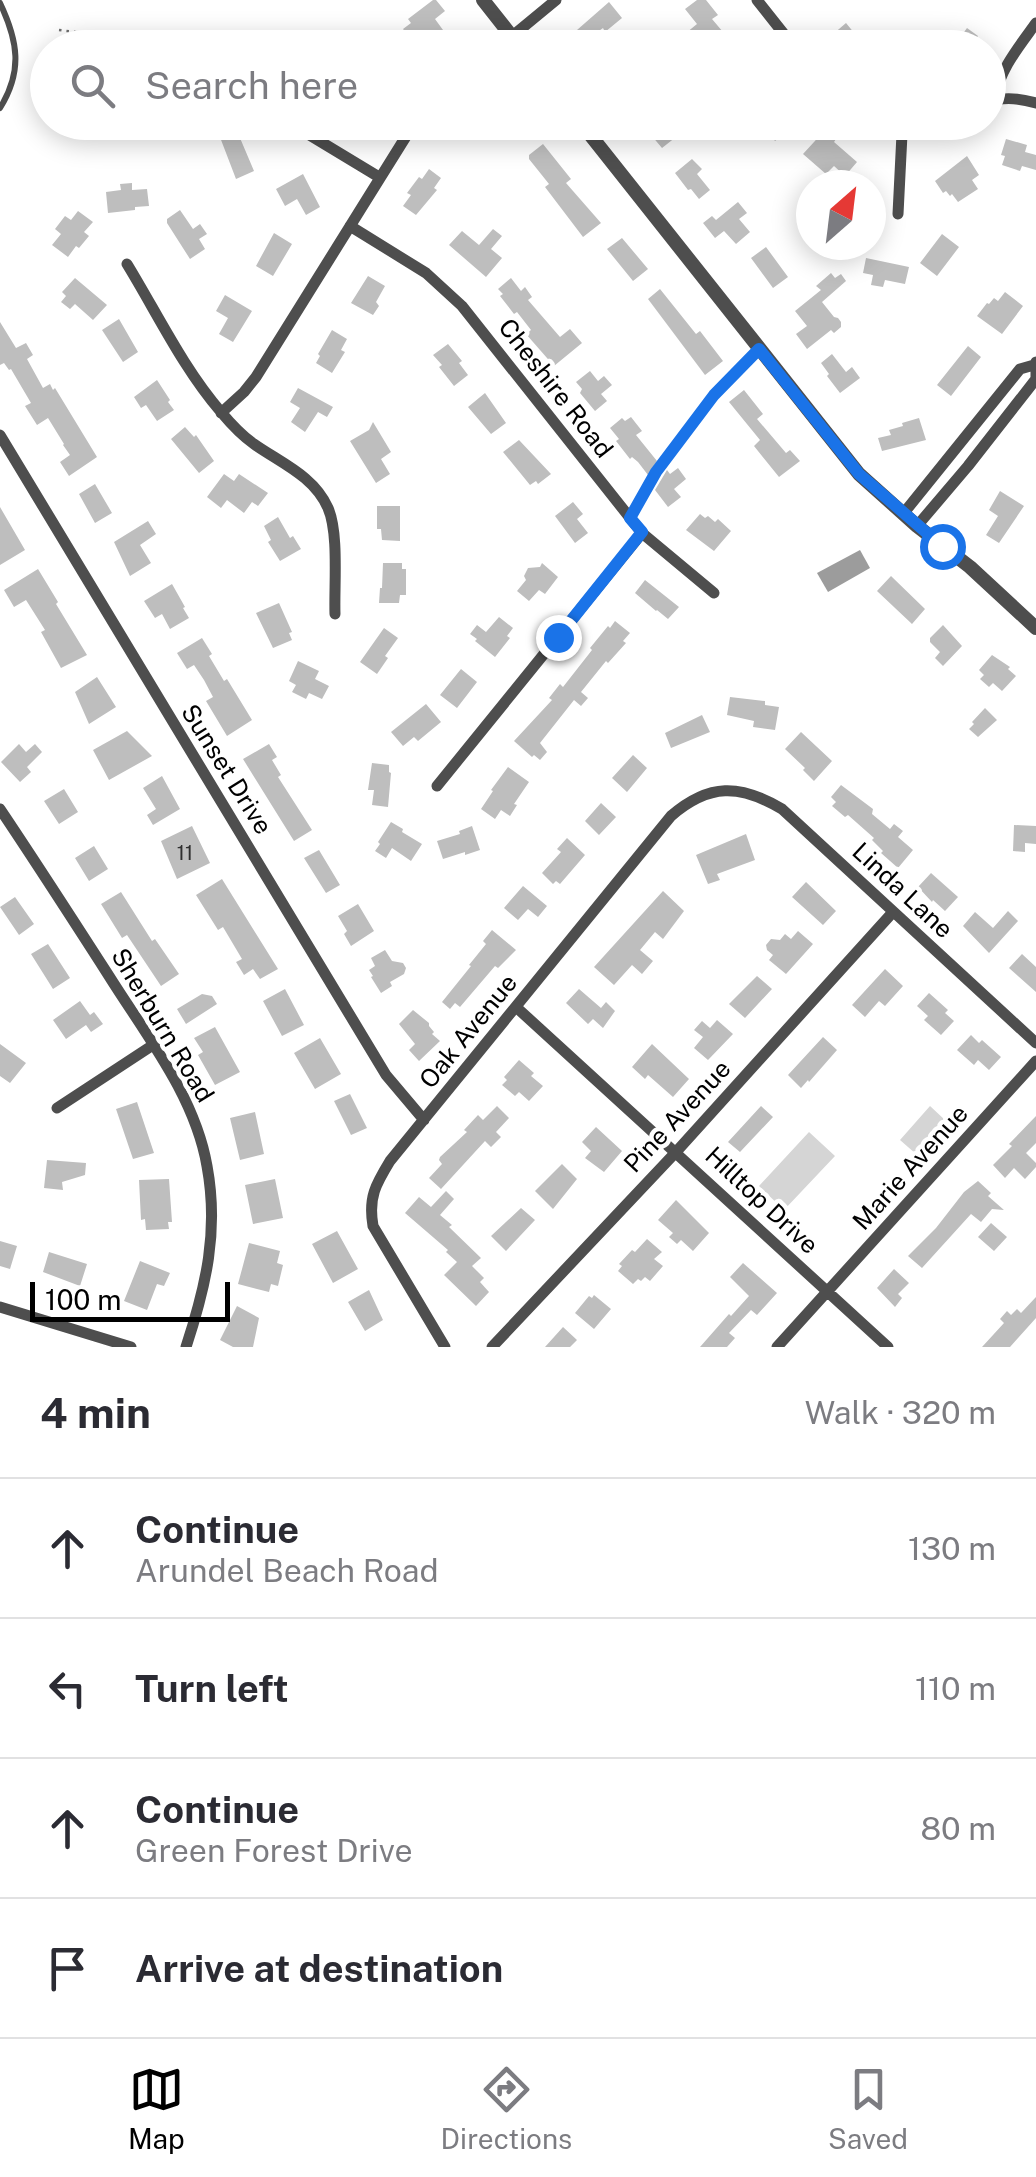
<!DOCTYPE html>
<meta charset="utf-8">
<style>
:root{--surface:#fff;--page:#f7f7f7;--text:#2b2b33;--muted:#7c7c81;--line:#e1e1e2;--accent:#000}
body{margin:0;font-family:"Public Sans",sans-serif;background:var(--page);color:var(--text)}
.compass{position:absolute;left:796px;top:170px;width:90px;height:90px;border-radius:50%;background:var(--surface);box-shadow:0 5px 25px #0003;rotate:28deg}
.scale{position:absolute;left:30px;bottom:25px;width:200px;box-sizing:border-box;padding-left:10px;border:5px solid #000;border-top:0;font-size:28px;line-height:35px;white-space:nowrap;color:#000;-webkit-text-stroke:8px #fff;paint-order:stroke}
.stop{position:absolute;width:30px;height:30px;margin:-22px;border:8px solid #1a73e8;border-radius:50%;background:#fff}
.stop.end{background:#1a73e8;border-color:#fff;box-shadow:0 2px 10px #0008}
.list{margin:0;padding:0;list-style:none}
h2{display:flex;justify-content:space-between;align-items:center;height:130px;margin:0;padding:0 40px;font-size:42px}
h2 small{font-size:32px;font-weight:400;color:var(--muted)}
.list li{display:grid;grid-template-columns:65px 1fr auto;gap:30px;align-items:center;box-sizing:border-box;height:140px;padding:0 40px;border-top:2px solid var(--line)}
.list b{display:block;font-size:38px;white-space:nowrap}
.list p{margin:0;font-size:32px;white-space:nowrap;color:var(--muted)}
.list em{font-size:32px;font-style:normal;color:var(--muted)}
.icon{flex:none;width:55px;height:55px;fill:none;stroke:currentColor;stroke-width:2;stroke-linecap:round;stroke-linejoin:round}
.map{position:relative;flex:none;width:1036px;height:1347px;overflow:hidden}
.search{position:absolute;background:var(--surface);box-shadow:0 5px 25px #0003;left:30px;right:30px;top:30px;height:110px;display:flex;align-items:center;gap:25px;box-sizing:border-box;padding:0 35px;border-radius:55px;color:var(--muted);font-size:38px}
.sheet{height:690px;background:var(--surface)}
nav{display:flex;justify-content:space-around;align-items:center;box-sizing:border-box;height:140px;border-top:2px solid var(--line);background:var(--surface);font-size:28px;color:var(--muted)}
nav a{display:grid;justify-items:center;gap:5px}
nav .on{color:var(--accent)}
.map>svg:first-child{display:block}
.green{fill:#d5d5d5}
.water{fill:#9c9c9c}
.building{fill:#bebebe}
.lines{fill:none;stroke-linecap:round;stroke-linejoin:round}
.path{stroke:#707070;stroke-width:2.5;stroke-dasharray:2.5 5;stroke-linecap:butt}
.service{stroke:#4e4e4e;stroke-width:6}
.minor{stroke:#4e4e4e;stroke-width:11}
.tertiary{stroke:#4e4e4e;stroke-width:14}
.route{stroke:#1a73e8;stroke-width:12}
.labels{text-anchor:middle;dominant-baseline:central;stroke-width:9;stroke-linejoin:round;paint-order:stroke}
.number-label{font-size:20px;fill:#303030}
.street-label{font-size:25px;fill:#000;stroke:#fff}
</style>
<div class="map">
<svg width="1036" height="1347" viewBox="0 0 1036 1347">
<rect width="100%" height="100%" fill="#fff"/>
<path class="green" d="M930,1106L945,1120L916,1154L900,1140Z
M809,1132L835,1156L784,1210L759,1186Z"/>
<path class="water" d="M860,550L870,568L828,592L817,573Z"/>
<path class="building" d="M433,0H436L445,11L435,19L451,41L442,48H429L421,37L414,43L403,29L411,23L408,19Z
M697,0H706L718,15L712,19L723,32L709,43L703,37L694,44L686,33L697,24L685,9Z
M609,2L622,18L605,32L603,28L585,41L577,30Z
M846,23L855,34L860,30L870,48H842L832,35Z
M967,28L978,36L971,48H948L942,43L950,33L959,39Z
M640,122H666L676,137L662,148Z
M739,122H786L791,129L775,141L768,132L753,139Z
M232,126L238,139L240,138L254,171L236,179L218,132Z
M825,130L836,139L834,142L857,162L845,176L834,166L826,174L803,154Z
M1006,139L1027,145L1025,152L1036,155V170L1022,166L1020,171L1002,165L1005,156L1001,155Z
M543,144L571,179L566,183L601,223L583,237L545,187L549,184L529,159V155Z
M967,156L979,175L972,180L978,189L958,202L952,194L950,196L946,191L943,193L935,181Z
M692,159L702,169L697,174L710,190L699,199L691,189L688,190L675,173Z
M429,169L441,178L434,188L437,190L416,215L403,206L411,195L407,193L419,177L422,179Z
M303,174L320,207L306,215L297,199L285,206L276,189Z
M132,183V190L147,189L149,206L135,207V210L108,213L106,192L121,190L120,184Z
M738,202L747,213L739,219L750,232L736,244L724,231L715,238L703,223L712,216L716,220Z
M180,210L193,229L200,224L207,234L199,239L205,249L190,259L167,223V219Z
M78,211L93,222L84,232L89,236L79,248L76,246L68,257L52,245L61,234L55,229L65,216L71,220Z
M493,229L502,236L491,249L502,258L486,277L449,245L462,231L479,245Z
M274,233L292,244L273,276L256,266Z
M942,234L959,247L937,276L920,263Z
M622,238L648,269L633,281L607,249Z
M766,247L788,277L773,288L751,258Z
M866,258L909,267L905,284L885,280L883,287L871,285L873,275L863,273Z
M831,273L835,278L841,274L846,281L822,302L834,317L838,318L841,322V327L834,333L831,330L807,349L796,334L807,326L795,311L821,290L816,286Z
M368,276L385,286L376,302L379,306L373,315L351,303Z
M75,278L107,305L93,320L75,304L70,309L61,302L66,296L62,292Z
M511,278L521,291L525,287L532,297L528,300L560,337L570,329L582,343L554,366L526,334L531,330L517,312L514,314L500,296L503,294L498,289Z
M660,289L696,334L700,331L723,361L705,375L648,299Z
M1005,292L1023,306L1002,334L977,316L987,303L989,304L994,298L998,301Z
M225,295L252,311L233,342L219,334L228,318L216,311Z
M119,319L138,352L123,362L102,330Z
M0,322L16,348L26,343L33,355L27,359L43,388L50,384L53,390L55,388L97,457L69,476L60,462L70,455L63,445L64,444L48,418L37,425L25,406L31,403L11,369L9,370L4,363L0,365Z
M332,330L347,339L341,350L345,352L332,373L316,363L320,356L318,354Z
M448,344L462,361L459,363L468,375L454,386L439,367L442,365L433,355Z
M968,346L981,357L951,396L937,385Z
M832,354L846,372L852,367L860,378L840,393L827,376L829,374L821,363Z
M590,371L598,381L604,376L612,385L601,394L607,401L595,411L580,393L582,389L576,382Z
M157,380L170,400L168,402L174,410L157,421L146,405L141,408L134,397Z
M298,388L333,407L327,417L318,412L305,432L291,422L300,408L290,402Z
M744,390L763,414L757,419L786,453L790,450L800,461L779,477L754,446L760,440L729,402Z
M485,393L506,423L491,434L468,407Z
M631,417L642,431L636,435L657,461L648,475L638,462L632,457L630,459L616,441L619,439L610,428L622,418L625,421Z
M919,418L926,440L882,451L878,438L891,435L889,430L903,426L902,423Z
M373,422L391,452L381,459L390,474L376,483L350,441L369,430Z
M185,427L194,437L196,435L214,461L199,473L171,439Z
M519,440L551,474L538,484L536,481L530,485L503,452Z
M678,468L686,479L674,489L681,497L668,507L655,490L667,470L670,474Z
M224,474L234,481L239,474L268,493L258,506L252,502L244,513L227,500L221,508L207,497Z
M95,484L112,513L95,523L79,494Z
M1000,491L1024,506L999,543L986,535L998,516L989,510Z
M573,502L583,514L577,519L588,533L575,543L555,516Z
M377,506H400V541L382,540L381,529H377Z
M0,507L25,550L0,565Z
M700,514L705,518L708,516L715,522L718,519L731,531L714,551L686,530Z
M278,517L290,538L293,536L301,549L280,561L268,542L271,540L264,526Z
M148,521L156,534L140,545L151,563L130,576L114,542Z
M383,563H402V569H406V595H400L399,603H379L380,588H382Z
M542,563L558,577L545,594L539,590L529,601L517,591L526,580L524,576L528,568L540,567Z
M38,569L58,602L56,604L87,655L61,668L41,632L45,630L26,600L14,607L4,590Z
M891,576L925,609L912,624L877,591Z
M645,580L679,607L668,619L657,610L656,611L635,593Z
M172,584L185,607L183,608L189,618L170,629L162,614L155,618L144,601Z
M279,603L292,632L289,633L292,640L273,648L256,613Z
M499,617L513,628L507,636L510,638L495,657L475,641L477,639L470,634L477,625L486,632Z
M615,621L630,633L623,641L626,643L608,663L606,661L581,692L588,698L581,706L574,700L540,743L547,752L540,760L534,755L532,757L514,741L552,700L549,698L560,684L563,687L592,650L590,648L608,626L610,628Z
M943,625L962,646L943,666L935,658L940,652L930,642V638Z
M384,628L398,638L385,656L388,658L377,674L360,662Z
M202,638L212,654L209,656L224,681L227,679L252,720L227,736L206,701L213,697L204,680L194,665L187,669L177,653Z
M992,655L1010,667L1008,669L1016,676L1002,691L993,683L989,687L980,679L984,675L979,670Z
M298,661L319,671L315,679L329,686L322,699L309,693L306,699L292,692L296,685L289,681Z
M461,669L477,682L457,708L440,695Z
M97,677L116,707L89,724L75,692Z
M730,697L765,701V705L779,707L775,730L753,727L754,721L727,715Z
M426,704L441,722L418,741L414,737L403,746L391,732Z
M985,708L997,720L978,737L969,729L974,724L972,722Z
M702,715L710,732L671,748L665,733Z
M127,731L152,756L109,780L93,750Z
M801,732L832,761L814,781L803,770L805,768L785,749Z
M19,744L26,752L35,744L42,752L27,767L31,772L20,782L1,762Z
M269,744L277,757L272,760L281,775L278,777L312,830L294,841L243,759Z
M633,755L647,768L627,792L612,778Z
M372,763L389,765V772L391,773L388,807L372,805L374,790H368Z
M508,767L529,782L514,804L517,805L510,816L501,810L495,819L481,809L493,791L491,790Z
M162,776L180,809L153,825L147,815L156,809L143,788Z
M841,785L873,809L872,814L890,829L894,824L903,831L898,837L913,850L898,868L881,853L883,851L872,840L874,838L848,815L845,817L832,806L836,802L831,797Z
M64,789L78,812L59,824L44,801Z
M601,803L616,817L599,835L585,821Z
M391,822L403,829L402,832L422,844L411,861L392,848L386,858L375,851L380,844L378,842Z
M1014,825L1036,826V844L1025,843V852L1013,851Z
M192,826L210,863L177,879L161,841Z
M472,826L480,850L465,855V852L443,859L437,841L460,834L459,831Z
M746,834L755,860L717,874L720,880L708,884L696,855Z
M567,838L585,855L560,884L556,881L553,884L542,873L561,852L557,849Z
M94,846L108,869L89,881L75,858Z
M319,850L340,885L326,893L304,858Z
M931,873L958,897L945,911L933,900L932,902L918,887Z
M222,879L278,969L260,979L253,969L244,975L236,962L242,959L223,927L218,930L196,895Z
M806,882L836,911L823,925L792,897Z
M523,886L547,906L538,917L528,909L518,920L504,908Z
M663,891L684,911L663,939L655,932L640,950L653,961L642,974L632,965L614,985L594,967Z
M121,892L152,941L155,939L179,974L161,986L127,935L122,938L101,904Z
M15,897L34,924L19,935L0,907Z
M358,904L374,931L351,946L344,934L347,931L338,916Z
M1008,911L1018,921L989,953L963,926L975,912L993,928Z
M492,930L516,950L498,968L495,966L460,1007L455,1003L450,1009L442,1002L471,966L469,965L486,944L483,941Z
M798,931L813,944L786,974L769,960L773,955L767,950L766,945L771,939L780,940L785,934L791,939Z
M48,944L70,978L53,989L31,954Z
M385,950L392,961L403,963L406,968L404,974L390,982L392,986L381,993L371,977L373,976L369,970L375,966L371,958Z
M1022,954L1036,967V992L1009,968Z
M885,969L903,986L885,1006L879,1001L865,1017L852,1005Z
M757,976L772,989L745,1018L729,1004Z
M285,989L304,1025L282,1036L263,1001Z
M579,989L601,1008L606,1002L615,1011L603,1028L593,1019L588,1024L566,1003Z
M929,993L948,1010L945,1013L954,1021L941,1035L924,1020L928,1016L917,1006Z
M202,994L212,996L217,1004L186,1024L177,1009Z
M80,1001L90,1015L94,1012L103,1024L91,1032L86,1025L66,1039L53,1020Z
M413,1010L429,1023V1026L434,1032L432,1034L440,1041L419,1061L409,1050L415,1044L399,1024Z
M717,1020L733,1034L708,1060L694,1048L703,1037L694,1030L702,1021L710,1028Z
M215,1027L240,1072L215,1085L198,1055L203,1052L194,1038Z
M971,1035L979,1043L982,1040L1001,1057L989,1070L978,1060L974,1065L957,1050Z
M823,1037L837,1050L809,1082L808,1080L801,1088L788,1075Z
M320,1038L341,1074L315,1089L294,1053Z
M0,1044L26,1063L10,1083L0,1076Z
M652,1044L689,1079L673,1097L648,1075L645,1079L632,1067Z
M519,1060L534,1073L531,1076L543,1086L529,1101L519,1092L515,1096L502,1085L507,1080L504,1077Z
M350,1094L367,1128L351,1135L334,1101Z
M137,1102L154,1153L133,1159L116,1109Z
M497,1106L509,1118L496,1132L501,1137L491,1147L485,1141L441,1189L429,1178L442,1164L439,1160L440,1157L467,1132L464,1130L478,1115L483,1120Z
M761,1106L773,1117L740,1152L728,1142Z
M255,1112L264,1154L240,1160L230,1118Z
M1036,1116V1143L1026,1153L1036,1163V1167L1025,1179L1014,1168L1005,1178L993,1165L1012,1146L1009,1144Z
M596,1127L622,1151L604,1172L585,1158L591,1151L582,1142Z
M47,1160L86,1163L85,1175L62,1182L63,1190L44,1188Z
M562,1164L577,1179L553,1209L535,1191Z
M169,1179L172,1222H168L169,1229L146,1230L145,1219L141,1220L139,1180Z
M275,1179L283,1218L253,1224L245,1185Z
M978,1181L991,1193L988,1196L1004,1210L992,1209L981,1222L971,1214L922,1268L908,1256L936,1228L964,1192Z
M446,1191L454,1199L440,1215L452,1225L449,1227L481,1258L472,1266L484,1278L480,1282L489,1292L476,1306L444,1275L457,1262L446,1252L448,1250L405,1213L419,1197L431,1207Z
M676,1200L709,1233L693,1251L681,1240L677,1244L669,1237L673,1233L658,1220Z
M521,1208L535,1220L506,1251L491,1236Z
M991,1223L1007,1237L994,1251L978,1237Z
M337,1231L358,1269L333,1283L312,1244Z
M647,1239L662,1252L654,1259L663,1266L650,1281L645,1277L641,1281L638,1279L633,1284L618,1271L622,1266L619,1264L632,1250L635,1252Z
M0,1241L17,1246L10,1269L0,1266Z
M249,1243L280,1251L277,1263L283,1265L278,1286L271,1284L269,1292L238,1284Z
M49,1252L87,1264L80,1286L43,1272Z
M140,1261L170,1273L164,1286L157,1284L147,1310L124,1301Z
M743,1263L777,1293L757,1315L751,1310L729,1333L735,1338L727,1347H700L729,1314L731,1316L749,1296L730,1277Z
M894,1269L909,1283L898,1294L902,1298L895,1307L877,1288Z
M369,1290L383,1320L365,1331L348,1302Z
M594,1295L611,1309L594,1329L575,1313L589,1296L592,1298Z
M1036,1297V1318L1010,1347H982L1004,1323L1000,1319L1007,1311L1011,1315L1017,1309L1021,1313Z
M237,1306L259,1318L253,1347H233L220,1340Z
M563,1327L577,1340L570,1347H545Z"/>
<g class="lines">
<path class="path" d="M59,30L83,33"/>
<path class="service" d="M0,3C18,41 23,71 0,108
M631,517L657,472L714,395L759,349"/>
<path class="minor" d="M757,0L795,48
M498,48L556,0
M994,100C1000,69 1018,48 1036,23
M988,103C1002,96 1022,99 1036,103
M867,122C896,136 926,138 955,122
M293,125L379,177
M898,214L902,134
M350,226L426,273L462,306L642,533L714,593
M127,264C157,313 183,368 221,412C231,424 241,435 254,444C281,463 314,476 328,508C339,533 334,585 335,614
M221,413L244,392L256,377L415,122
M0,435L386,1075L424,1120
M903,514L1020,369L1034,365
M917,526L968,466L1036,379V362
M437,786L642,533
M0,809C37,864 73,920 109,976C146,1035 195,1096 207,1166C219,1231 206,1286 186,1347
M516,1007L888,1347
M57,1108L153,1045
M0,1307L131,1347
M445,1347L373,1226C368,1197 376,1184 390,1161L671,816C709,783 740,784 782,809L1036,1043
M492,1347L676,1152L893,912
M777,1347L1036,1061"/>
<path class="tertiary" d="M483,0L521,48
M580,122L859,474L917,526L970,567L1036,628"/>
</g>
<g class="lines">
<path class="route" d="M558,637L642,532L630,518L656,472L714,395L759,349L859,474L942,546"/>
</g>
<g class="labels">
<g class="number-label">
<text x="185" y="853">11</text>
</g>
<g class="street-label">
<text transform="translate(556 388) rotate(52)">Cheshire Road</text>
<text transform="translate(227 769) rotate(58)">Sunset Drive</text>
<text transform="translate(903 890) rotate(43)">Linda Lane</text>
<text transform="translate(163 1025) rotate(59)">Sherburn Road</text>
<text transform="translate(468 1031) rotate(-51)">Oak Avenue</text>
<text transform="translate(677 1116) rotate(-47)">Pine Avenue</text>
<text transform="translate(910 1167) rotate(-48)">Marie Avenue</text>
<text transform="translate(762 1200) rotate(43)">Hilltop Drive</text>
</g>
</g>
</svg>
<svg class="compass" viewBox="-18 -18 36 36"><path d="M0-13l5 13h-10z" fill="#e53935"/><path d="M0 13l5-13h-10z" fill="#7c7c81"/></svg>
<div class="scale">100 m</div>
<div class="stop" style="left:942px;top:546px"></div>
<div class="stop end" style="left:558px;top:637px"></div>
<div class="search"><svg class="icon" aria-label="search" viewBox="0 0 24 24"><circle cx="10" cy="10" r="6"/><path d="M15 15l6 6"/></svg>Search here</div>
</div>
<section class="sheet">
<h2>4 min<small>Walk · 320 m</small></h2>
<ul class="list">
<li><svg class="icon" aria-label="ahead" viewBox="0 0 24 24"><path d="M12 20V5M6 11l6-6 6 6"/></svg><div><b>Continue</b><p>Arundel Beach Road</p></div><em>130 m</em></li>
<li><svg class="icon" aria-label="left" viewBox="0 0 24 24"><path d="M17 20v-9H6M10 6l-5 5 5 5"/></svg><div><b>Turn left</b></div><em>110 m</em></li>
<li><svg class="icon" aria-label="ahead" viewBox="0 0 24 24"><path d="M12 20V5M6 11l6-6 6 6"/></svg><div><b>Continue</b><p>Green Forest Drive</p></div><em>80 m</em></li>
<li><svg class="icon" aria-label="arrive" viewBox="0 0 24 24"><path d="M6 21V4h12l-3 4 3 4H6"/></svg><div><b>Arrive at destination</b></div></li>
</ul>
</section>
<nav>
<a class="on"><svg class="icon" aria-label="map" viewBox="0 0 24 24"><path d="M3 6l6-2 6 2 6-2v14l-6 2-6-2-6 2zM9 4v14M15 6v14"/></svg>Map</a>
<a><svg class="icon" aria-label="directions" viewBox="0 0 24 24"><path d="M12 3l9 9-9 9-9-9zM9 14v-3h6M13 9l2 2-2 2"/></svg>Directions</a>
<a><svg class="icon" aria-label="saved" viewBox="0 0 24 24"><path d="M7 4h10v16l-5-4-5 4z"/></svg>Saved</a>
</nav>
